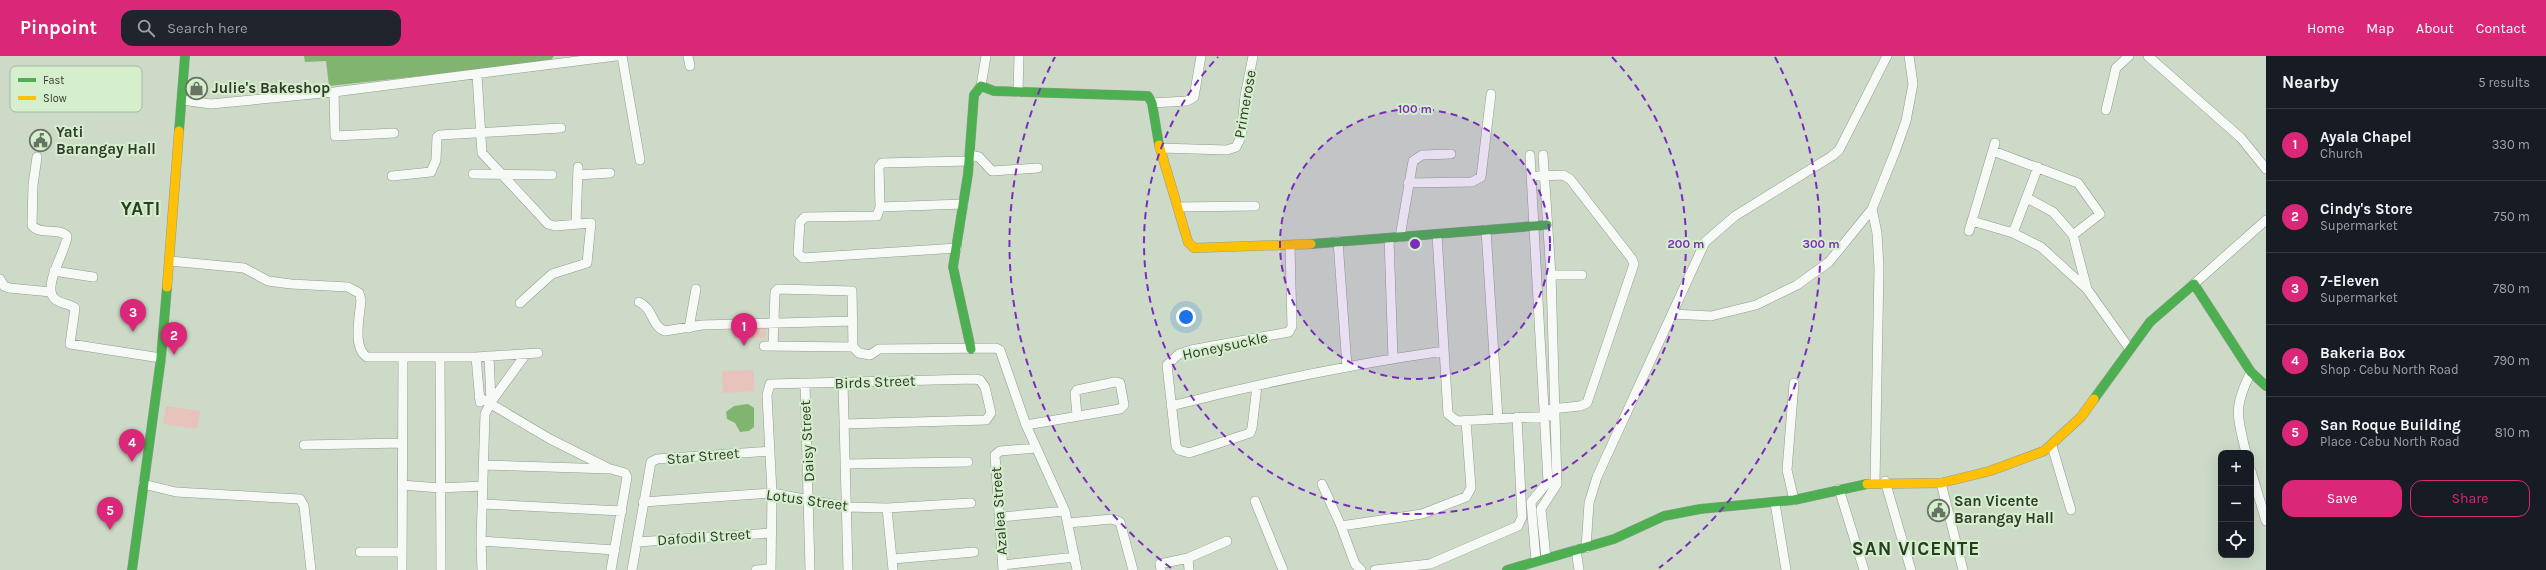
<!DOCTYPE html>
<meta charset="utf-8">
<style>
:root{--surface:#171b24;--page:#20242c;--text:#f1f3f6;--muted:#9ea1a6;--line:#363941;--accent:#db2777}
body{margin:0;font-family:Karla,sans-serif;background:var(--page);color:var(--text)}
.controls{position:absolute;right:12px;bottom:12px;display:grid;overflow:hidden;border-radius:8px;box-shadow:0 4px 16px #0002}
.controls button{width:36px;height:36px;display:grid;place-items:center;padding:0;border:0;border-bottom:1px solid var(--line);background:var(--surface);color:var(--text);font:20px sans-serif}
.you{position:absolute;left:1186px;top:261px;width:14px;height:14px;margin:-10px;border:3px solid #fff;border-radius:50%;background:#1a73e8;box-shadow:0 0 0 6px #1a73e833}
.badge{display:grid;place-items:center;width:26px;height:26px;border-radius:50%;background:var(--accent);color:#fff;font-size:13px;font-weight:700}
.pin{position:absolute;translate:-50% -33px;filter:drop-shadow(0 1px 2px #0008)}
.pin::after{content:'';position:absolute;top:21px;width:14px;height:12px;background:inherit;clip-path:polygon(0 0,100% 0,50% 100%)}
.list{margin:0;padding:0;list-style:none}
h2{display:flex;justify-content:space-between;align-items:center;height:52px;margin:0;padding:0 16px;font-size:17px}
h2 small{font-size:13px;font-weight:400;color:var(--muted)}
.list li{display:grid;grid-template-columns:26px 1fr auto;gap:12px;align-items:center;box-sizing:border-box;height:72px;padding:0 16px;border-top:1px solid var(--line)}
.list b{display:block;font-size:15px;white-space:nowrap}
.list p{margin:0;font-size:13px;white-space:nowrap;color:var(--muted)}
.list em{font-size:13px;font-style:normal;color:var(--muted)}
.actions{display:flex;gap:8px;padding:12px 16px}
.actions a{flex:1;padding:9px 0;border:1px solid var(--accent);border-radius:12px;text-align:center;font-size:14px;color:var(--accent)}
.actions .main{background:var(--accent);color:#fff}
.icon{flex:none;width:22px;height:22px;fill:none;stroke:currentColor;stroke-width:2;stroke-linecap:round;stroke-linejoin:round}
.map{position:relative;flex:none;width:2266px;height:514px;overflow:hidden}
header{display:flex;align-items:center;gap:24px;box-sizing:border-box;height:56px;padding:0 20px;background:var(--accent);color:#fff}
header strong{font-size:19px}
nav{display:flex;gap:22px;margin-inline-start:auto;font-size:14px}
.search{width:280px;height:36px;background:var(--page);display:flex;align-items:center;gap:10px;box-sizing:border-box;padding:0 14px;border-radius:12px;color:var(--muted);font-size:15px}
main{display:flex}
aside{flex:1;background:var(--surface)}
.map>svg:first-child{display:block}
.green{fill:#e8c3bb}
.water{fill:#81b46f}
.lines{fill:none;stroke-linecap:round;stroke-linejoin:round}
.street-casing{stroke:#929c8e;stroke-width:10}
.fast-casing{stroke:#929c8e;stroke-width:10}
.slow-casing{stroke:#929c8e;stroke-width:10}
.street{stroke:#f7f9f7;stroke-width:9}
.fast{stroke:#4caf50;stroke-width:9}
.slow{stroke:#ffc107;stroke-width:9}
.ring{fill:none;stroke:#7b2cbf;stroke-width:2;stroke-dasharray:7 5}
.labels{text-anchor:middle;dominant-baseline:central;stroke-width:4;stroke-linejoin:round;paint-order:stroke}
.poi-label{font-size:15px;font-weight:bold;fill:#313b2d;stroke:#d5efcc;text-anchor:start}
.street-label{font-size:15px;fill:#313b2d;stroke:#d5efcc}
.district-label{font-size:19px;font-weight:bold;letter-spacing:1px;fill:#273c20;stroke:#d5efcc}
.key{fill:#d5efcc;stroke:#a4b99c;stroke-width:1}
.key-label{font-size:11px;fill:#313b2d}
.centre{fill:#7b2cbf;stroke:#d5efcc;stroke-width:2}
.ring-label{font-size:12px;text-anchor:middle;font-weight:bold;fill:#7b2cbf;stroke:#d5efcc;stroke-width:4;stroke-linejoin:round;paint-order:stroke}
</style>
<header>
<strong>Pinpoint</strong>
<div class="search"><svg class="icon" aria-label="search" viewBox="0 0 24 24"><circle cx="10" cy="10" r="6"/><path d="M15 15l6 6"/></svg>Search here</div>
<nav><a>Home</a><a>Map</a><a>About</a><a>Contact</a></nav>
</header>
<main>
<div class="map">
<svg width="2266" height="514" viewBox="0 0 2266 514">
<rect width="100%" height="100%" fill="#ccdac7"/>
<path class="green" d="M735,270H766L765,282H734Z
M753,314L755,335L723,337L722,315Z
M166,350L200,355L197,373L163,368Z"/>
<path class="water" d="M304,0H554L550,6L329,30L326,5L305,6Z
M748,348L754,352V371L749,375L740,376L735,367L727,363L726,356L734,350Z"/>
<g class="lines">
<defs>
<path id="street" d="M622,0L640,104
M688,0L690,10
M2148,0L2241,82L2266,113
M477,19L482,97L548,168L555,170L591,167L587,207L552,218L520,247
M981,30L986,0
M334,36L335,80L394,77
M1018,36L1019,0
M182,44L211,48L334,36L616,0
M1152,47L1187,45L1194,41L1201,0
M2106,54L2116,12L2129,0
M1160,92L1227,94L1236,91L1241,81L1245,40L1253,0
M1993,95L2078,127L2100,158L2073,179
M970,99L979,101L992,115L1038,112
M1530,99L1548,426L1531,446L1536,505
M1543,99L1551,219L1557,428L1541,453L1546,502
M37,101L33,129L32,169C39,180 59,171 67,180C67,194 41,231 55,243C60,248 69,247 75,252L70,288L161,302
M473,118L552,119
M578,119L610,117
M392,120L431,116L436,104L437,81L440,79L561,72
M1538,120L1563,119L1570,123L1632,203L1634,208L1587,347L1580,350L1551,353
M1408,127L1472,126L1481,121L1491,38
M2027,142L2053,156L2073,179L2087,233
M880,151L963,148
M1178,151L1255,150
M1872,153L1877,177L1879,212L1875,426
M1972,165L2013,177L2041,191L2087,233L2129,292
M576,168L578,111
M1486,174L1498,363
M1969,175L1995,87
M2013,177L2038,111
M1437,179L1448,358L1457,365L1550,360
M1400,181L1413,105L1422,99L1451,98
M1389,182L1393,302
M1338,185L1347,311
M957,192L803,202L798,197L800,166L805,161L877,160L880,151L879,111L882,107L969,105
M170,205L244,212L268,225L291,228L348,231L359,237L361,244C360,259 352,292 367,301H476L538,297
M54,215L93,221
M1551,219H1582
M0,223L4,230L9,232L51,236
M2194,228L2266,164
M639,246C654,253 651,270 665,275L702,269L852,265
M1672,258L1711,260L1756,249L1797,229L1829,206L1872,153L1895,96L1906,65L1913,28L1909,0
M689,272L696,233
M764,290L853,291
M773,290L775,236L778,233L852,235L853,291L859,297L870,299L879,293L996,292L1000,294L1026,369L1065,455L1077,514
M440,301L441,514
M476,301L480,346
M843,327L848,514
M1794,327L1787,414L1794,444
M805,328L810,514
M1257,330L1252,372L1250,377L1189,397L1179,394L1176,390L1167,309L1179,298L1191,294L1289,276L1292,270L1290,190
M479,341L550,383L608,412
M491,346L526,298
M1171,350C1261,327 1352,308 1444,295
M1026,369L1120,353L1124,349L1120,327L1115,326L1077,334L1075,337L1077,359
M304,389L402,387
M2052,390L2071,454
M2246,397C2237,359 2233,352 2251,316
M845,408L968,406
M484,409L611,413L625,417L627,421L611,514
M2251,415L2266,465
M1885,425L1911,514
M1941,427L1963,514
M143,428L176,436L300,443L304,450L311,514
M1322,428L1341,470L1422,458L1466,441L1471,432L1466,365
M402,429L440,432L483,430
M1839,433L1864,514
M1255,445L1283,514
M643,446L772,437L847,451L887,452L971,447
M1775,447L1786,514
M483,448L622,455
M887,452L893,514
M1001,461L1065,455
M1068,467L1112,463L1120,466L1133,514
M1341,470L1355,508L1361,514
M481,485L615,494
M637,486L771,477
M1586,492L1589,447L1597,421L1705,186L1735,160L1832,100L1839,94L1887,0
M1576,494L1579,514
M360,496H402
M1188,502L1189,514
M893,503L974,496
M1003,509L1075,501
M402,514L403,301
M482,514L481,485L485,358L491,346L489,300
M632,514L651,406L657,403L770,395
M756,514L771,513
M771,514L772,437L767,339L770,328L975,323L980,324L985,331L991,357L986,364L844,368
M1003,514L995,399L1000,395L1036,392
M1161,514L1160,508L1188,502L1227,485
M1375,514L1430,508L1518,470L1522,461L1517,361"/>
<path id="fast" d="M179,75L185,0
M1311,188L1547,169
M971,293L953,211L968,118L974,39L981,30L994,35L1148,40L1152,47L1159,89
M2094,343L2150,266L2194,228L2251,316L2266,330
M132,514L161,302L167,231
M1507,514L1614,483L1664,460L1700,453L1794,444L1867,428"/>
<path id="slow" d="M1159,89L1188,186L1194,192L1311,188
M167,231L179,75
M1867,428L1941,427L1990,415L2044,395L2081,361L2094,343"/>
</defs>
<use href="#street" class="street-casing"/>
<use href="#fast" class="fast-casing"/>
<use href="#slow" class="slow-casing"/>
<use href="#street" class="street"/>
<use href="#fast" class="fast"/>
<use href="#slow" class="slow"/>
</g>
<circle cx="1415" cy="188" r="135" fill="#7b2cbf" fill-opacity=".12"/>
<g class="ring">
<circle cx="1415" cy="188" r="135"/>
<path d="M1612 1A271 271 0 1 1 1218 1"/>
<path d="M1171 512A406 406 0 0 1 1055 1M1775 1A406 406 0 0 1 1659 512"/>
</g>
<defs>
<symbol id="shop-ring" viewBox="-11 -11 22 22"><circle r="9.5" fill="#d5efcc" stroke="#677363" stroke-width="1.5"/><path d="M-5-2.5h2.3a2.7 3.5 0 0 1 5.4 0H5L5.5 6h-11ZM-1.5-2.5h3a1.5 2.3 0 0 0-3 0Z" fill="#677363"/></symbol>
<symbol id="civic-ring" viewBox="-11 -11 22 22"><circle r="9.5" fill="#d5efcc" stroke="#677363" stroke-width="1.5"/><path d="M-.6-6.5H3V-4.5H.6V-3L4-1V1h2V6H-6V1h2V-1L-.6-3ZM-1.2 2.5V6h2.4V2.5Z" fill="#677363"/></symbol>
</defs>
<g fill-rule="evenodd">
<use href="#shop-ring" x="184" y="20" width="25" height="25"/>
<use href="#civic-ring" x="28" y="72" width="25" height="25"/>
<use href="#civic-ring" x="1926" y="442" width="25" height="25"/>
</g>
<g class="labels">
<g class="poi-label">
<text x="212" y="32">Julie's Bakeshop</text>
<text x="56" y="76">Yati<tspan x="56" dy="17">Barangay Hall</tspan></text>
<text x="1954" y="445">San Vicente<tspan x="1954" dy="17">Barangay Hall</tspan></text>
</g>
<g class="street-label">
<text transform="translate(1245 48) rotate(-80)">Primerose</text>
<text transform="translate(1225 290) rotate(-12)">Honeysuckle</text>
<text transform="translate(875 326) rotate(-2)">Birds Street</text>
<text transform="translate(807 385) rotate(-93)">Daisy Street</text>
<text transform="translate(703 400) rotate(-5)">Star Street</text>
<text transform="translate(807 444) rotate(8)">Lotus Street</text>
<text transform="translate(999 455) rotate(-94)">Azalea Street</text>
<text transform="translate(704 481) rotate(-4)">Dafodil Street</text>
</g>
<g class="district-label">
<text x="141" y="153">YATI</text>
<text x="1916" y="493">SAN VICENTE</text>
</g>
</g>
<rect x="10" y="10" width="132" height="46" rx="6" class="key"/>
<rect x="18" y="22" width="18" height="4" fill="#4caf50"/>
<rect x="18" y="40" width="18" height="4" fill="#ffc107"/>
<g class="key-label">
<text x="43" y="28">Fast</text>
<text x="43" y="46">Slow</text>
</g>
<circle cx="1415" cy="188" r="6" class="centre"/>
<g class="ring-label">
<text x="1415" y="57">100 m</text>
<text x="1686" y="192">200 m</text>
<text x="1821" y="192">300 m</text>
</g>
</svg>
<div class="controls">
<button>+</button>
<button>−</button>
<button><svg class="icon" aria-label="locate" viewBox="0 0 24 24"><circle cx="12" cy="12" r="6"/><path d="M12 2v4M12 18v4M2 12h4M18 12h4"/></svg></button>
</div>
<div class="you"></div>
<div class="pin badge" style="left:744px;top:290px">1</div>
<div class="pin badge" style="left:174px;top:299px">2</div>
<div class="pin badge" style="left:133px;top:276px">3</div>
<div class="pin badge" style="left:132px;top:406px">4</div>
<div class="pin badge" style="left:110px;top:474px">5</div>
</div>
<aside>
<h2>Nearby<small>5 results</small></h2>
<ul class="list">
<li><span class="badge">1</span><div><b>Ayala Chapel</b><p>Church</p></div><em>330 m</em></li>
<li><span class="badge">2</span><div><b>Cindy's Store</b><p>Supermarket</p></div><em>750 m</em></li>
<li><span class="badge">3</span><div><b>7-Eleven</b><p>Supermarket</p></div><em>780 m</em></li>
<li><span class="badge">4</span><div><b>Bakeria Box</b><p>Shop · Cebu North Road</p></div><em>790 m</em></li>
<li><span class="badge">5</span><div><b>San Roque Building</b><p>Place · Cebu North Road</p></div><em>810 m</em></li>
</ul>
<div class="actions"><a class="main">Save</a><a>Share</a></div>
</aside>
</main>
